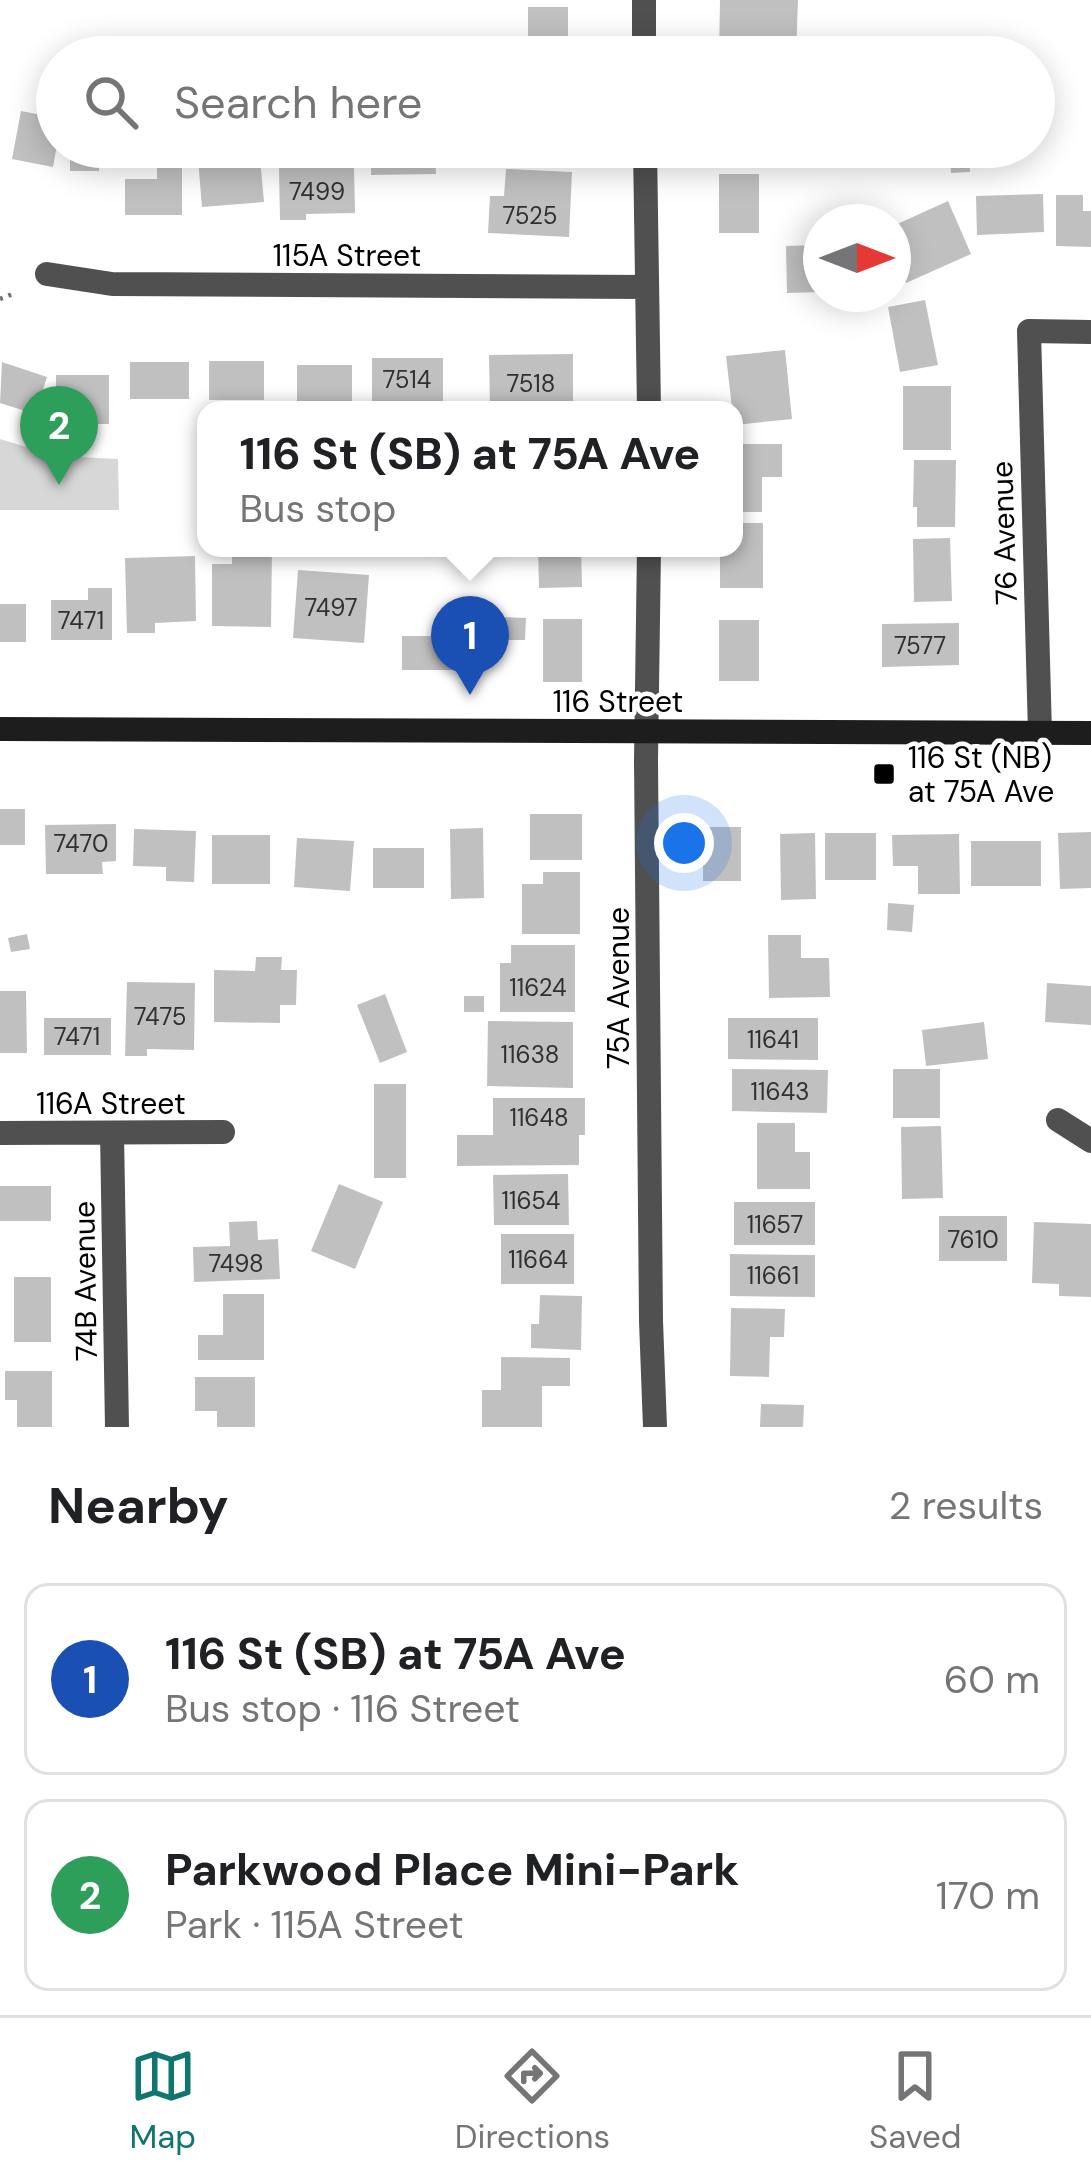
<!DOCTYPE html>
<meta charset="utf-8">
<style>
:root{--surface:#fff;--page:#f6f6f6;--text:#202124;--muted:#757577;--line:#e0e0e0;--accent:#0f766e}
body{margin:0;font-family:"DM Sans",sans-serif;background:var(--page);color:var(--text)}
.compass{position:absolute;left:803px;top:204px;width:108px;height:108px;border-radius:50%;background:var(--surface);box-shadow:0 6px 30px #0003;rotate:90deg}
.you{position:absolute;left:684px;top:843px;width:42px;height:42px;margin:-30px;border:9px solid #fff;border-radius:50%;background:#1a73e8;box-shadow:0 0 0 18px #1a73e833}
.badge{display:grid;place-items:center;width:78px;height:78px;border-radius:50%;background:var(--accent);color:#fff;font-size:39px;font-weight:700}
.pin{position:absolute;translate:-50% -99px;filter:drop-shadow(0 3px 6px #0008)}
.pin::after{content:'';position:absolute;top:63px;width:42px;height:36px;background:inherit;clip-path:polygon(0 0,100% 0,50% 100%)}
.popup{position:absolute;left:197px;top:401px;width:546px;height:156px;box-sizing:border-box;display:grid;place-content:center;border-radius:24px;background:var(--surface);filter:drop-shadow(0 3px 9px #0005);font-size:39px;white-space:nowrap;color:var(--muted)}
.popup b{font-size:45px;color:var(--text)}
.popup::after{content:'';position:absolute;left:50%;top:100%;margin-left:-24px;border:24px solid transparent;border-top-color:var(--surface)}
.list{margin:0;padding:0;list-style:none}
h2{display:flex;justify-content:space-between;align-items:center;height:156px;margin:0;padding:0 48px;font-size:51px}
h2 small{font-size:39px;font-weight:400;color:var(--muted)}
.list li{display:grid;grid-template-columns:78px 1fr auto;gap:36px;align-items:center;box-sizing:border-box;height:192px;margin:0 24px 24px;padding:0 24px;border:3px solid var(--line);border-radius:24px}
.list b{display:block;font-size:45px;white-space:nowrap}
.list p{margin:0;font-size:39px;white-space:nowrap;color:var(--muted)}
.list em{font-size:39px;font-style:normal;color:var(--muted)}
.icon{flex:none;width:66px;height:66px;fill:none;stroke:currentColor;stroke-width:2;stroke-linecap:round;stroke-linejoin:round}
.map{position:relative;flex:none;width:1091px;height:1427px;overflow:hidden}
.search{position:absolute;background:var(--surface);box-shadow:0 6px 30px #0003;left:36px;right:36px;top:36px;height:132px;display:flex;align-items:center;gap:30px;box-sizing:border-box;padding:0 42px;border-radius:66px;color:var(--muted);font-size:45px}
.sheet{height:588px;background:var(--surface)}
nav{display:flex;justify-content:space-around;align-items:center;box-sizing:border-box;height:168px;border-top:3px solid var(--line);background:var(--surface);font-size:33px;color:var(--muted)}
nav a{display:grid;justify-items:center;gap:6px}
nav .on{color:var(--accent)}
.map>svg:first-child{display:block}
.green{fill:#d7d7d7}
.building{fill:#c0c0c0}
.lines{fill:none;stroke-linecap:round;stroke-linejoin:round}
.path{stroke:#727272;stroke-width:4.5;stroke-dasharray:3 6;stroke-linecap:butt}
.street{stroke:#505050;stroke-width:24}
.secondary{stroke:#1d1d1d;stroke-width:24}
.poi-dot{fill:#000;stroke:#fff;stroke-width:4.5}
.labels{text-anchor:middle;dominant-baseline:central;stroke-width:9;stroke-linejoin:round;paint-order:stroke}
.number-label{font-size:24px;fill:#303030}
.street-label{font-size:30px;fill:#000;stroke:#fff}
.poi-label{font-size:30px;fill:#000;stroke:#fff;text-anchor:start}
</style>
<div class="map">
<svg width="1091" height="1427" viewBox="0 0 1091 1427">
<rect width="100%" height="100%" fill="#fff"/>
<path class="green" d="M0,439L56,456L118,459L119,510H0Z"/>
<path class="building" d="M720,0H798L796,57H719Z
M528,7H568V57H528Z
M21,111L57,118V145L53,167L12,159Z
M70,147H99V171H70Z
M197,147H259L264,202L202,207Z
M371,147H435L436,174L371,175Z
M723,147H777V156L723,157Z
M969,157L970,172L951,173L950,158Z
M157,167H182V215H125V179H157Z
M354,167L355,213L306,214V220H280L279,168Z
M506,169L572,172L569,237L488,233L490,196H504Z
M719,174H759V233H719Z
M1043,194L1044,232L977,235L976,196Z
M1056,195H1083V211H1091V247L1056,246Z
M948,201L971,254L906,283L893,254V226Z
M821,245V292L787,293L786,246Z
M925,300L938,365L900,372L888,307Z
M785,350L792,419L734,425L726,356Z
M573,354V410H490L489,355Z
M372,358H443V401H372Z
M209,361H264V400H209Z
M2,362L47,377L35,414L0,403Z
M130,362H189V399H130Z
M297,365H352V405H297Z
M56,375H109V424H69V400H56Z
M903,386H951V450H903Z
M734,444H782V477H762V512H734Z
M914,460H956L955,527H917V507H913Z
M734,523H763V588H720V548H734Z
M950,538L952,601L914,602L913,539Z
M232,548H272L271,627L212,626V564H232Z
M538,548H581L582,587L539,588Z
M195,556L196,621L155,623V633H127L125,558Z
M298,570L369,575L364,643L293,638Z
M88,588H112V640H51V600H88Z
M0,604H26V642H0Z
M500,617L526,618L525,640H499Z
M543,619H582V682H543Z
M719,620H759V681H719Z
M959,623V665L882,667V624Z
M402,636H456V670H402Z
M0,809H25V845H0Z
M530,814H582V860H530Z
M116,824V861L102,862L103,874H46L45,825Z
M703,827H741V881H703Z
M483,828L484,898L451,899L450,829Z
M134,829L196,831L194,882L166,881V867L133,866Z
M1091,832V888L1060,889L1058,833Z
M815,833L816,899L781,900L780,834Z
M825,833H876V880H825Z
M959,834L960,894H918V866H893L892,835Z
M212,835H270V884H212Z
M297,838L354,841L350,891L294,887Z
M971,841H1041V886H971Z
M373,848H424V888H373Z
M543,872H580V934H522V884H543Z
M888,903L914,905L912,932L887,930Z
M27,934L30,949L11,952L8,938Z
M768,935H801V958H829L830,997L769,998Z
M511,945H575V1012H500V963H511Z
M256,957H282L281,970H297L296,1005H280V1023L214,1022V970L255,971Z
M127,982L195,983L194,1050L147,1049V1056H125Z
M1047,983L1091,986V1025L1045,1022Z
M0,991H26L27,1053H0Z
M385,994L407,1052L380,1063L357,1005Z
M464,996H484V1012H464Z
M44,1018H111V1055H44Z
M728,1018H818V1060L728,1059Z
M488,1021L573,1022V1088L487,1086Z
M984,1022L988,1059L926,1066L922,1030Z
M732,1069L828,1070L827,1113L732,1111Z
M893,1069H940V1118H893Z
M374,1084H406V1178H374Z
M493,1098H585V1135H579V1165L457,1166V1135H493Z
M757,1123H795V1152H810V1189H757Z
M941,1126L943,1198L902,1199L901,1127Z
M568,1174L569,1225H494L493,1175Z
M339,1184L383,1202L355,1269L311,1251Z
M0,1186H51V1221H0Z
M734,1202H815V1245H734Z
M939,1216H1007V1261H939Z
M257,1221L258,1240L278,1239L280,1279L194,1282L193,1247L230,1246L229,1222Z
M1034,1222L1091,1224V1297L1059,1296V1284L1032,1283Z
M501,1234H574V1284H501Z
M730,1254L815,1255V1297L730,1296Z
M14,1277H51V1342H14Z
M223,1294H264V1360H198V1335H223Z
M540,1295L582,1296L581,1350L531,1348V1324H539Z
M731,1308L785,1309L784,1337H770L769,1377L730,1376Z
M501,1357L570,1358V1386H542V1427H482V1390H501Z
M5,1371H52V1427H17V1400H5Z
M195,1377H255V1427H217V1411H195Z
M761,1404L804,1405L803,1427H760Z"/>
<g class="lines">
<path class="path" d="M0,299L15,293"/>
<path class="street" d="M644,0V57
M645,147L649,410
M47,274L112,284L647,287
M649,548L646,760L651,1321L655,1427
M1040,733L1029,331L1091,332
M1058,1120L1091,1141
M0,1133L223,1132
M112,1133L117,1427"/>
<path class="secondary" d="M0,729L1091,733"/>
</g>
<rect class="poi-dot" x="872" y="762" width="24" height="24" rx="6"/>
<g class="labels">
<g class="number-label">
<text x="317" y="191">7499</text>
<text x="530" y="215">7525</text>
<text x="407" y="379">7514</text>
<text x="531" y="383">7518</text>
<text x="331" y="607">7497</text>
<text x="81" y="620">7471</text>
<text x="920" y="645">7577</text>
<text x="81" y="843">7470</text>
<text x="538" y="987">11624</text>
<text x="160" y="1016">7475</text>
<text x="77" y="1036">7471</text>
<text x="773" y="1039">11641</text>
<text x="530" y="1054">11638</text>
<text x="780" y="1091">11643</text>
<text x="539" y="1117">11648</text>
<text x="531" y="1200">11654</text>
<text x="775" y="1224">11657</text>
<text x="973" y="1239">7610</text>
<text x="538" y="1259">11664</text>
<text x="236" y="1263">7498</text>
<text x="773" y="1275">11661</text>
</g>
<g class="street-label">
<text x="347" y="255">115A Street</text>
<text transform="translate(1004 533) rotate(-92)">76 Avenue</text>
<text x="618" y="701">116 Street</text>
<text transform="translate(618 988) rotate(-90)">75A Avenue</text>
<text x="111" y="1103">116A Street</text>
<text transform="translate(85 1281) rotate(-91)">74B Avenue</text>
</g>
<g class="poi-label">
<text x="908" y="757">116 St (NB)<tspan x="908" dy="34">at 75A Ave</tspan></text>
</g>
</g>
</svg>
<svg class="compass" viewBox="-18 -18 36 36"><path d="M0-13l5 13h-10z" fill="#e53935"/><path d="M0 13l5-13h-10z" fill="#757577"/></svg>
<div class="you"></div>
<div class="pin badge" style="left:470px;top:695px;background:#1a4fb4">1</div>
<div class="popup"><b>116 St (SB) at 75A Ave</b>Bus stop</div>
<div class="pin badge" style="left:59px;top:485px;background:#2e9e5b">2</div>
<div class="search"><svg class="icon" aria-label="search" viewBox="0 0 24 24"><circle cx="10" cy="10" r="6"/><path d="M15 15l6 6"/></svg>Search here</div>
</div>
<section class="sheet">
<h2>Nearby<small>2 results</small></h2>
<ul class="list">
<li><span class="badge" style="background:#1a4fb4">1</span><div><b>116 St (SB) at 75A Ave</b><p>Bus stop · 116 Street</p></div><em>60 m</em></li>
<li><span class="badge" style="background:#2e9e5b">2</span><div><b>Parkwood Place Mini-Park</b><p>Park · 115A Street</p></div><em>170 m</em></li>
</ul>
</section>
<nav>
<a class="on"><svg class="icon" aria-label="map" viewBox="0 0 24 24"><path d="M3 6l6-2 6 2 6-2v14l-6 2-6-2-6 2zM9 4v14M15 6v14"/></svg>Map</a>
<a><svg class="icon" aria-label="directions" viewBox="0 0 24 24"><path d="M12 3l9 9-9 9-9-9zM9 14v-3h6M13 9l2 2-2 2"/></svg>Directions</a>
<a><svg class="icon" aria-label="saved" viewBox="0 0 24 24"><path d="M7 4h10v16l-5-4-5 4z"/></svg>Saved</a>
</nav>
